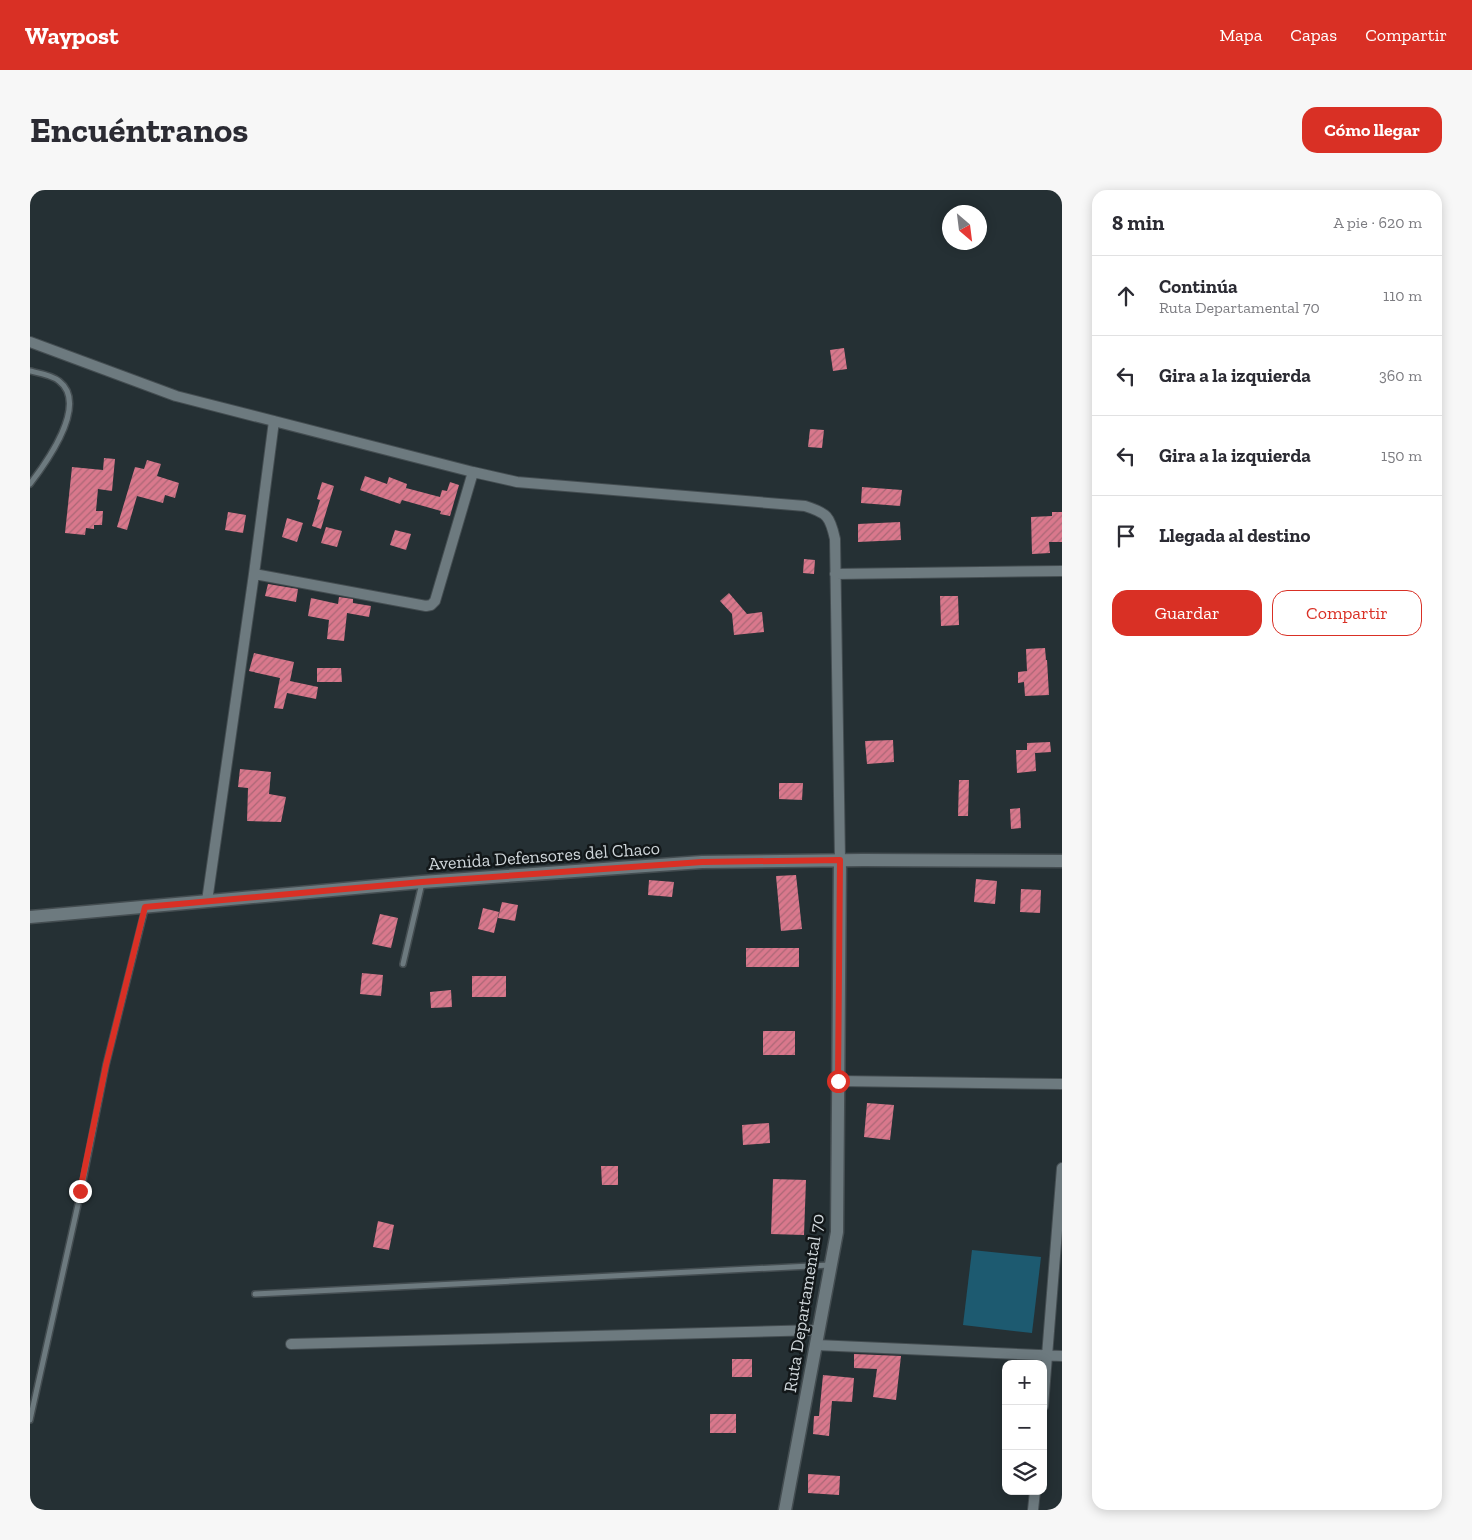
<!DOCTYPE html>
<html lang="es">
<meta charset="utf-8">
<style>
:root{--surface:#fff;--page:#f7f7f7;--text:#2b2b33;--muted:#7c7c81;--line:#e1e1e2;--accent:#d93025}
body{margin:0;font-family:"Zilla Slab",serif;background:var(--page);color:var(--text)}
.controls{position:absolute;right:15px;bottom:15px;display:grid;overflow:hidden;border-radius:10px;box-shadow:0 2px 12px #0003}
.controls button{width:45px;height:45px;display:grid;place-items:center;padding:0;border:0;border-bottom:1px solid var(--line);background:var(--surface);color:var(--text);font:25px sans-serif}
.compass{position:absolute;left:912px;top:15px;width:45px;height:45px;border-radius:50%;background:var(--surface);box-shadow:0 2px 12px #0003;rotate:152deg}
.stop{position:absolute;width:15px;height:15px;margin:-11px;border:4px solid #d93025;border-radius:50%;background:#fff}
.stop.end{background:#d93025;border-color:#fff;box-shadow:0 1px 5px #0008}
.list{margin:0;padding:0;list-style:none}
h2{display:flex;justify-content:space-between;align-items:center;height:65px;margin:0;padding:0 20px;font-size:21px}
h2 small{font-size:16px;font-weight:400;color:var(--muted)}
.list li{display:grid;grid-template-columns:32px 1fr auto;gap:15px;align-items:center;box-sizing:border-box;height:80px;padding:0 20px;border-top:1px solid var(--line)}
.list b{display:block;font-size:19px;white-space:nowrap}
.list p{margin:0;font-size:16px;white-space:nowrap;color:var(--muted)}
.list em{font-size:16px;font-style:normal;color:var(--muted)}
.actions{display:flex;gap:10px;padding:15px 20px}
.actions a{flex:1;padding:11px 0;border:1px solid var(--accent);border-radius:15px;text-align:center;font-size:18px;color:var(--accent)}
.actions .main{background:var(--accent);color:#fff}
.icon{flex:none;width:28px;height:28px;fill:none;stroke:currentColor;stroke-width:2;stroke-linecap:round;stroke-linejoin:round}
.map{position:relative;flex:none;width:1032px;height:1320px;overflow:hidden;border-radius:15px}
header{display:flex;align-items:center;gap:30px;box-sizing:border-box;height:70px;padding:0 25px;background:var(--accent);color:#fff}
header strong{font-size:24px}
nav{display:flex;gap:28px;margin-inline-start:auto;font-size:18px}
.intro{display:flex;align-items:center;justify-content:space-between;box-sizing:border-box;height:120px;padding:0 30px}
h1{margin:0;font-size:35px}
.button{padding:12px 22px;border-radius:15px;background:var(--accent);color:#fff;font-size:18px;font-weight:700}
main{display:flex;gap:30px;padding:0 30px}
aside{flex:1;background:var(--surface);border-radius:15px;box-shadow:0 2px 12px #0003}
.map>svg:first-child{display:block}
.green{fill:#1d5a70}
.building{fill:url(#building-hatch)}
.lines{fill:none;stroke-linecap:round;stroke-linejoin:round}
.lane-casing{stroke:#444d51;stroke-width:8}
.street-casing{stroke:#444d51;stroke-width:12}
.secondary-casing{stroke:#444d51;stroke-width:15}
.lane{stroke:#6d7a7f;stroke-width:5}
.street{stroke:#6d7a7f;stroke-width:10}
.secondary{stroke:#6d7a7f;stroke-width:12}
.route{stroke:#d93025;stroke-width:6}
.labels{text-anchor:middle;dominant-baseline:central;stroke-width:5;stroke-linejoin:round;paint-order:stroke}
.street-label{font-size:18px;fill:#d0d7db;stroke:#121719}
</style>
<header>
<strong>Waypost</strong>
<nav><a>Mapa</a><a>Capas</a><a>Compartir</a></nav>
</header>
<div class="intro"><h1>Encuéntranos</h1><a class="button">Cómo llegar</a></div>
<main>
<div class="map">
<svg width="1032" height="1320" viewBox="0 0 1032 1320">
<defs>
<pattern id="building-hatch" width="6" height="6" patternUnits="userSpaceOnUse" patternTransform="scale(1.25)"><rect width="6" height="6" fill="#d9788c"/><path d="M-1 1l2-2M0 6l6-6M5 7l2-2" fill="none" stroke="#aa6776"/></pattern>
</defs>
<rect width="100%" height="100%" fill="#253034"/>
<path class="green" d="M942,1060L1011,1067L1002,1143L933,1135Z"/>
<path class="building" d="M814,158L817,179L803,181L800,160Z
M780,239L794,240L792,258L778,257Z
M74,268L85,269L82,301L68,299L66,321H73L72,335H64V339L56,338L55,345L35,343L42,277L73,280Z
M117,270L131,274L127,286L149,293L145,308L135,305L133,313L107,306L97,340L87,337L105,277L114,279Z
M335,286L357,294L359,287L377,294L376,298L410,307L412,300L417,301L420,292L429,295L420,326L410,324L411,321L372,310L370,314L330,300Z
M292,292L304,296L291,339L282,336L290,310L287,309Z
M832,297L872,300L870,316L831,313Z
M198,322L216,325L213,343L195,340Z
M1022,322H1032V352H1019L1020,363L1002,364L1001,327L1022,326Z
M257,328L273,333L267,352L252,347Z
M870,332L871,350L828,352V334Z
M296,337L312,341L307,357L291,353Z
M365,340L381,344L376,360L360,355Z
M774,369L785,370L784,384L773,383Z
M238,394L268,399L266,412L235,406Z
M699,403L717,424L732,422L734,442L704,445L702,424L690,411Z
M910,406H928L929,435L911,436Z
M309,407L323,409V413L341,416L339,427L317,423L314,451L297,449L299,430L278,426L281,408L308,414Z
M1015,458L1016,470H1017L1019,505L995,506L994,492L988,493V482L997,481L996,459Z
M224,463L264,472L260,491L288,497L286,509L257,503L253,519L244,518L250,488L219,481Z
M287,478H311L312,492H287Z
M863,550L864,572L837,574L835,551Z
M1020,552L1021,562L1005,563L1006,581L987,583L986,560H997V553Z
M210,579L241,582L239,604L256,607L251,632L217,631L218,598L208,597Z
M929,590H939L938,626H928Z
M749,593H773L772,610L749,609Z
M990,618L991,638L981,639L980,619Z
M766,685L772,739L751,741L746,686Z
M946,689L967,691L965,714L944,712Z
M619,690L644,692L642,707L618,705Z
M991,699L1011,700L1010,723L990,722Z
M472,712L488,715L485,731L468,728Z
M453,718L469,722L464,743L448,739Z
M350,724L368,728L361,758L342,754Z
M716,758H769V777H716Z
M332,783L353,785L351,806L330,804Z
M442,786H476V807H442Z
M421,800L422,817L401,818L400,802Z
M733,841H765V865H733Z
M837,913L864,915L860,950L834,947Z
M739,933L740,953L713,955L712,935Z
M571,976H588V995H572Z
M743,989L776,990L774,1045L741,1044Z
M348,1031L364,1035L359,1060L343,1057Z
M824,1164L871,1166L866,1210L843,1207L847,1179L824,1178Z
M702,1169H722V1187H702Z
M793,1185L824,1188L822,1212L802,1211L799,1246L783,1244L784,1226H789Z
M680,1224H706V1243H680Z
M778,1284L810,1286L809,1305L778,1303Z"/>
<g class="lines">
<defs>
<path id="lane" d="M0,181C9,183 22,185 29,191C59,214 16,273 0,294
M373,774L392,693
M225,1104L800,1075
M0,1230L51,1001L76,875L115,719"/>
<path id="street" d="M0,152L146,206L443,282L487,292L775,316C797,323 800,326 805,349L810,670
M224,384L244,231
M805,384L1032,381
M177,711L224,384L396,416L401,415L405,411L443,282
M808,891L1032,894
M261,1154L789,1140
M786,1155L1032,1166
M1013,1216L1032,978
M1003,1320L1005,1301"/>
<path id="secondary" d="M0,727L392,692L672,672L833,670L1032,671
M755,1320L807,1042L810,670"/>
</defs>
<use href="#lane" class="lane-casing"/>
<use href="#street" class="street-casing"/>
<use href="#secondary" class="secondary-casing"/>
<use href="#lane" class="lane"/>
<use href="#street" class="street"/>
<use href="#secondary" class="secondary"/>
</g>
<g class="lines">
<path class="route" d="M50,1001L76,875L115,717L392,692L672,672L810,670L808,891"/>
</g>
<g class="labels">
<g class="street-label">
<text transform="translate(514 666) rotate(-4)">Avenida Defensores del Chaco</text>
<text transform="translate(774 1113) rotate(-81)">Ruta Departamental 70</text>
</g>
</g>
</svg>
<div class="controls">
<button>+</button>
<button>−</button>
<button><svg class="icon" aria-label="layers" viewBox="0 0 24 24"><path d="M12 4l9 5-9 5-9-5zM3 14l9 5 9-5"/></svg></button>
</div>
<svg class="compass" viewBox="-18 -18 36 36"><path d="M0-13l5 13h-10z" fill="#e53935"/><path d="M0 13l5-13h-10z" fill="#7c7c81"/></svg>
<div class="stop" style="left:808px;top:891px"></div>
<div class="stop end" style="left:50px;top:1001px"></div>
</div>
<aside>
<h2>8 min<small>A pie · 620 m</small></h2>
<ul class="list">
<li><svg class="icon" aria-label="ahead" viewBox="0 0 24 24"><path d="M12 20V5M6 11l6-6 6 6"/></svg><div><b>Continúa</b><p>Ruta Departamental 70</p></div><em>110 m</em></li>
<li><svg class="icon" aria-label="left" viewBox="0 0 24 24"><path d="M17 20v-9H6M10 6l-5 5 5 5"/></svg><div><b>Gira a la izquierda</b></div><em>360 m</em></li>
<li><svg class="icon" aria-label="left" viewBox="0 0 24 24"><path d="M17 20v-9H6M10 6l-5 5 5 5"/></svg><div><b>Gira a la izquierda</b></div><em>150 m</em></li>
<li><svg class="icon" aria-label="arrive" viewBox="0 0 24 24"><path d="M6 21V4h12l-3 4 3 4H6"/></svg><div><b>Llegada al destino</b></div></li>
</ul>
<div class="actions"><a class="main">Guardar</a><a>Compartir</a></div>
</aside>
</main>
